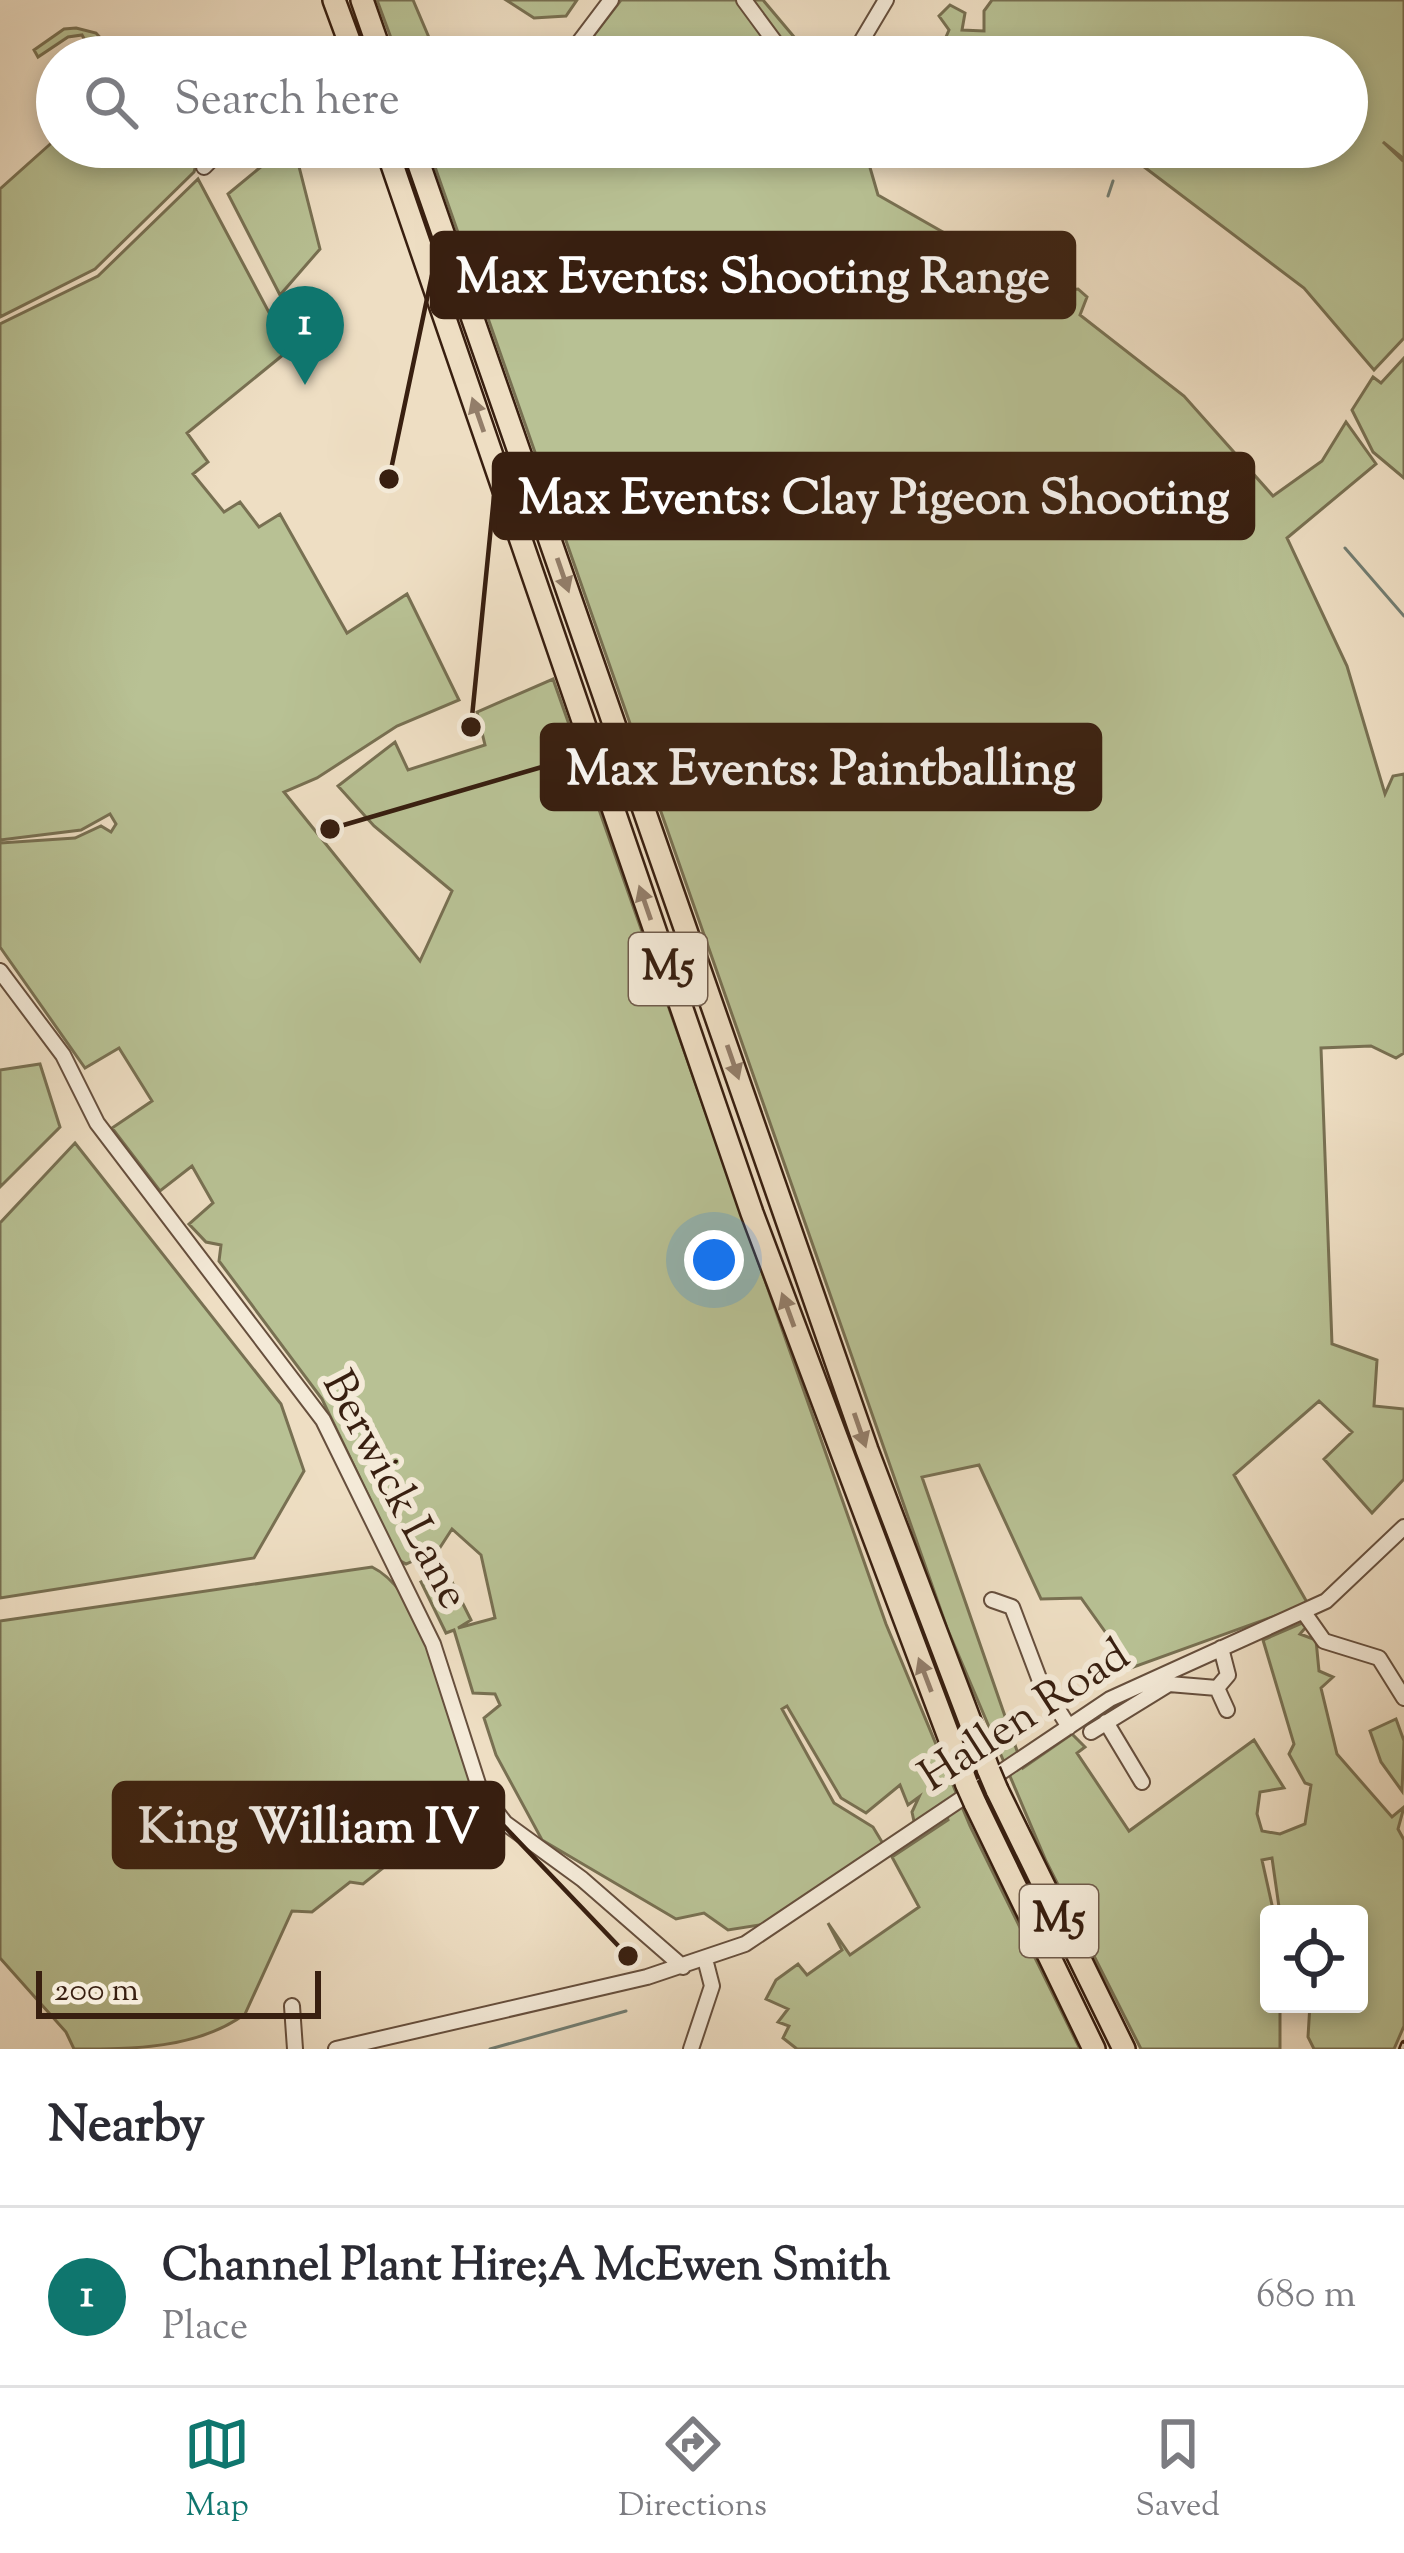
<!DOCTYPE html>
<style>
:root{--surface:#fff;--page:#f2f2f3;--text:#2b2b33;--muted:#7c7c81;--line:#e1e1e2;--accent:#0f766e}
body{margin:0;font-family:"Sorts Mill Goudy",serif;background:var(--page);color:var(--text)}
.controls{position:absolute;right:36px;bottom:36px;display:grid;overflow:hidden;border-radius:12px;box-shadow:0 6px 18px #0003}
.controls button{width:108px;height:108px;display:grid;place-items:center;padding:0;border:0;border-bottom:3px solid var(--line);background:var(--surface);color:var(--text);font:60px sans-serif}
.scale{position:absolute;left:36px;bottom:30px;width:285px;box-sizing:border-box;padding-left:12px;border:6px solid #381f10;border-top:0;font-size:33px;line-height:42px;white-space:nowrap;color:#381f10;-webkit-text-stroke:9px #f4ead8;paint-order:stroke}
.you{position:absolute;left:714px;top:1260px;width:42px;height:42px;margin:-30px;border:9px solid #fff;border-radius:50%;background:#1a73e8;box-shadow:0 0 0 18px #1a73e833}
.badge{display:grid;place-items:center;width:78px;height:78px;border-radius:50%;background:var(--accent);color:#fff;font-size:39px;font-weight:700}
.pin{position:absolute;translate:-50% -99px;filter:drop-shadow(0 3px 6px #0008)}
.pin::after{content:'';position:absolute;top:63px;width:42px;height:36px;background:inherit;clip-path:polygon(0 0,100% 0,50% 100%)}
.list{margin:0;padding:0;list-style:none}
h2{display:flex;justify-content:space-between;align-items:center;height:156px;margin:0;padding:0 48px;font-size:51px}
h2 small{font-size:39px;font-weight:400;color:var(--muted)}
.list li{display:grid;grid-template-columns:78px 1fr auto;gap:36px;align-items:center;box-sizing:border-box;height:180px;padding:0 48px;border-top:3px solid var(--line)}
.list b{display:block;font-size:45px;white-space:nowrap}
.list p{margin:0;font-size:39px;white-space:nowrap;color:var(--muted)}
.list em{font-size:39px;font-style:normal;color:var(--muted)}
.icon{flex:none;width:66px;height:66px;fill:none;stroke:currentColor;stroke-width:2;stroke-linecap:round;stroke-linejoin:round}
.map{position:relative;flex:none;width:1404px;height:2049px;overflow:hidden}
.search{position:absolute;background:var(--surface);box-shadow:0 6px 18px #0003;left:36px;right:36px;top:36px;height:132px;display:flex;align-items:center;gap:30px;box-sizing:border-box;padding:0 42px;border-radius:66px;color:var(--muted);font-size:45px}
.sheet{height:336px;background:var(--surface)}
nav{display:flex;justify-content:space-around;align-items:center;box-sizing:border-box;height:168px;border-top:3px solid var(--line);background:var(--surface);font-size:33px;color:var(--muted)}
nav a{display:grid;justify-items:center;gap:6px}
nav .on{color:var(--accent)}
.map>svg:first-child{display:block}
.green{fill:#b8c194;stroke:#787052;stroke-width:3}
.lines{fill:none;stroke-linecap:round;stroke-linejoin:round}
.stream{stroke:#727d72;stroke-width:3}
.minor-casing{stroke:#664f3d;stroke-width:18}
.highway-casing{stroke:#381f10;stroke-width:26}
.minor{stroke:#f4ead8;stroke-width:14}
.highway{stroke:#eedec3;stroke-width:21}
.rail-casing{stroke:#381f10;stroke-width:8}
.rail{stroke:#f4ead8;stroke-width:3;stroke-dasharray:9;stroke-linecap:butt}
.highway-bridge-casing{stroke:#381f10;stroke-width:26;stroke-linecap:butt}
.highway-bridge{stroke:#eedec3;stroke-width:21}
.oneway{fill:#937e6a}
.labels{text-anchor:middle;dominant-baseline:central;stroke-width:12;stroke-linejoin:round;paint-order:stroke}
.shield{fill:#f4ead8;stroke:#705c4c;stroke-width:3}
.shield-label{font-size:42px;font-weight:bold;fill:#381f10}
.street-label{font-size:45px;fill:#381f10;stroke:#f4ead8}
.leader{fill:none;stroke:#381f10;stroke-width:4.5}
.callout-dot{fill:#381f10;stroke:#f4ead8;stroke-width:4.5}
.callout{fill:#381f10;stroke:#381f10;stroke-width:4.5}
.callout-label{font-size:48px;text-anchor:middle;font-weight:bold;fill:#fff}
</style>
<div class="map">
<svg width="1404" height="2049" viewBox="0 0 1404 2049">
<rect width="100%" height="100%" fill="#eedec3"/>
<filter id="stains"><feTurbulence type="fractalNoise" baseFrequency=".00167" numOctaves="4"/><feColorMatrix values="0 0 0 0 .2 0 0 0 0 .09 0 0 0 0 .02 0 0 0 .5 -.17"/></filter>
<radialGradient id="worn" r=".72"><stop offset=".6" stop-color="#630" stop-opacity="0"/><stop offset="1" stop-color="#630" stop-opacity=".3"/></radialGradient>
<path class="green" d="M377,0H413L433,47L398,57Z
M506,0H577L566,16L534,18Z
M621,0H763L811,57H577Z
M992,0H1404V159L1383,142L1404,162V338L1374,370L1304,288L1127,154L1133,147H1347V57H1174L1164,50L1153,57L939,53L949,30L939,16L950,5L965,13L962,30L984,31V11Z
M76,28L96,33L118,57H94L82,35L68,37L38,57L34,50L64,29Z
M57,138V147H182L197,162L194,172L95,269L0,317V189Z
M285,147H294L320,249L280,295L228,194Z
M428,147H864L878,195L1048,292L1078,289L1087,297L1080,315L1184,396L1273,496L1322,461L1346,422L1376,464L1287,538L1347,666L1385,794L1393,776L1404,774V1053L1396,1058L1371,1046L1321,1048L1332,1344L1377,1360L1374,1406L1404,1409V1479L1372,1513L1324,1459L1352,1432L1319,1401L1234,1475L1308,1604L1131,1668L1081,1598L1041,1599L979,1465L922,1477L1023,1768L1072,1734L1085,1747L1077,1753L1129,1831L1254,1740L1284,1788L1260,1792L1257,1814L1262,1831L1280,1834L1305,1824L1311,1785L1305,1783L1289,1754L1294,1744L1263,1640L1302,1623L1306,1627L1300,1634L1316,1640L1319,1671L1333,1677L1321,1688L1337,1754L1392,1817L1404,1807L1398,1829L1404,1840V2026L1394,2049H1314L1308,2037L1310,2004H1359V1914H1280L1272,1858L1262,1860L1274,1914H1269V2004H1280V2049H1141L1046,1861L947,1628Z
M198,179L289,350L187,433L208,462L193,474L224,512L240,502L259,527L280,514L347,633L407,594L459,700L397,726L317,778L284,792L420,961L452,891L374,826L338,786L395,742L408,770L485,745L477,712L553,679L886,1624L970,1826L1080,2049H797L783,2038L789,2026L778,2022L788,2009L766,1999L776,1980L798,1964L807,1975L842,1950L828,1923L850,1955L919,1907L892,1857L948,1820L943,1806L915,1826L912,1812L919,1797L908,1805L900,1785L866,1813L841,1798L787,1706L782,1709L834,1803L873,1827L885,1847L766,1924L728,1930L704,1913L676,1919L542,1840L496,1755L484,1718L500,1705L495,1694L473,1693L454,1630L446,1633L421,1582L446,1570L471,1620L458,1628L495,1618L481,1555L452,1529L439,1549L406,1564L399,1560L322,1399L219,1261L221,1245L206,1242L189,1224L213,1203L192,1166L160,1191L112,1128L152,1101L119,1048L85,1068L0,947V843L75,838L101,826L111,832L116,824L110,814L81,830L0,840V324L98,276Z
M1404,358V478L1373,452L1352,410L1373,377L1381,383Z
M40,1064L60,1127L0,1187V1070Z
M75,1143L281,1404L304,1471L254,1558L0,1598V1223Z
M372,1567C430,1595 458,1735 477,1793L363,1884L350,1882L312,1912L292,1911L245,2014C197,2049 133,2049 74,2049L66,2032L0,1958V1621Z
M1396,1719L1404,1741L1402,1791L1381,1762L1370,1731Z"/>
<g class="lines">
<path class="stream" d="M1108,196L1113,181
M1345,548L1404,616
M490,2049L626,2011"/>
<defs>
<path id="minor" d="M744,0L786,57
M419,57L439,51L464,57
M568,57L611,0
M852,57L886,0
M204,167L224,147
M0,971L63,1055L97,1123L323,1420L433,1644L480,1790L505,1823L582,1879L683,1967
M992,1600L1012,1607L1040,1681L1069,1727
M1305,1614L1324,1641L1379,1658L1404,1698
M1217,1688L1227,1710
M1106,1722L1142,1782
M1091,1732L1169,1684L1217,1688L1228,1675L1221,1648
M292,2006L295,2049
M336,2049L647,1977L745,1944L1110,1699L1326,1601L1404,1527
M691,2049L712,1986L705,1959"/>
<path id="highway" d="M334,0L355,57
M362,0L382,57
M386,147L752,1213L967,1785
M413,147L867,1450L989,1771
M997,1790L1124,2049
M975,1803L1094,2049"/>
</defs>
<use href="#minor" class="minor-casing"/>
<use href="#highway" class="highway-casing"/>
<use href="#minor" class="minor"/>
<use href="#highway" class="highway"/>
<defs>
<path id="rail" d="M1402,2049L1404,2044"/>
</defs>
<use href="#rail" class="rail-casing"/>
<use href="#rail" class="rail"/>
<defs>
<path id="highway-bridge" d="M989,1771L997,1790
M967,1785L975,1803"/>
</defs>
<use href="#highway-bridge" class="highway-bridge-casing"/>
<use href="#highway-bridge" class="highway-bridge"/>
</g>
<defs><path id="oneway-solid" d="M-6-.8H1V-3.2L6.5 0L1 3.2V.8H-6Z" transform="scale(3)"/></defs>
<g class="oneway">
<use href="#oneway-solid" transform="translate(478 415) rotate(-109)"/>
<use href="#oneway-solid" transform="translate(563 575) rotate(71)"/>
<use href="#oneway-solid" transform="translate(645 903) rotate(-109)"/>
<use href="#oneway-solid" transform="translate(733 1062) rotate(71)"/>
<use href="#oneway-solid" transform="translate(788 1310) rotate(-110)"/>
<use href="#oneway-solid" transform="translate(860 1430) rotate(71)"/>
<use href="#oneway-solid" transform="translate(925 1675) rotate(-111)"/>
</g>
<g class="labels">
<g class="shield">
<rect x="629" y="933" width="78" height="72" rx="9"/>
<rect x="1020" y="1885" width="78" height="72" rx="9"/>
</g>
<g class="shield-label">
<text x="668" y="969">M5</text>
<text x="1059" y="1921">M5</text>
</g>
<g class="street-label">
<text transform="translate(393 1491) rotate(62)">Berwick Lane</text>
<text transform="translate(1026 1718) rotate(-33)">Hallen Road</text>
</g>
</g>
<path class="leader" d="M389 479L432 275M471 727L494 496M330 829L542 767M628 1956L503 1825"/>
<g class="callout-dot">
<circle cx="389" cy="479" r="12"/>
<circle cx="471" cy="727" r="12"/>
<circle cx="330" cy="829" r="12"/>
<circle cx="628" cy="1956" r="12"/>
</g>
<g class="callout">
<rect x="432" y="233" width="642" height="84" rx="12"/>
<rect x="494" y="454" width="759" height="84" rx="12"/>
<rect x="542" y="725" width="558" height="84" rx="12"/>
<rect x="114" y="1783" width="389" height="84" rx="12"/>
</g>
<g class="callout-label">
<text x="753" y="292">Max Events: Shooting Range</text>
<text x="874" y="513">Max Events: Clay Pigeon Shooting</text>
<text x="821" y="784">Max Events: Paintballing</text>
<text x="309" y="1842">King William IV</text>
</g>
<rect width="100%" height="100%" filter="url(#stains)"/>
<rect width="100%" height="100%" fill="url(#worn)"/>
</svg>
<div class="controls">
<button><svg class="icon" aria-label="locate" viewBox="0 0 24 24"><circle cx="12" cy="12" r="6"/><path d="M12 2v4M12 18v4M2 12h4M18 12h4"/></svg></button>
</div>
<div class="scale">200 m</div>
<div class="you"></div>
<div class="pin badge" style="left:305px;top:385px">1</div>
<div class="search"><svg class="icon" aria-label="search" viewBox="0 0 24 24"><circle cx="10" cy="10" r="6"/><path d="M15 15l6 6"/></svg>Search here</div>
</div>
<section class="sheet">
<h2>Nearby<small></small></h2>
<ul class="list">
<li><span class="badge">1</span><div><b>Channel Plant Hire;A McEwen Smith</b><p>Place</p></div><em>680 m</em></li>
</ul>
</section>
<nav>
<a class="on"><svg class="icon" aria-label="map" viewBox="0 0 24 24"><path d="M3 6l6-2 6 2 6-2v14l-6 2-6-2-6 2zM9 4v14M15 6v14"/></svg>Map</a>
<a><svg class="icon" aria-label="directions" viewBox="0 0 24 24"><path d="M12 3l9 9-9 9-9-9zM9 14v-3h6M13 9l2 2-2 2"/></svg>Directions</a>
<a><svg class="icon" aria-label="saved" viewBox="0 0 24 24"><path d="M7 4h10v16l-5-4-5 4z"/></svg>Saved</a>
</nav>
